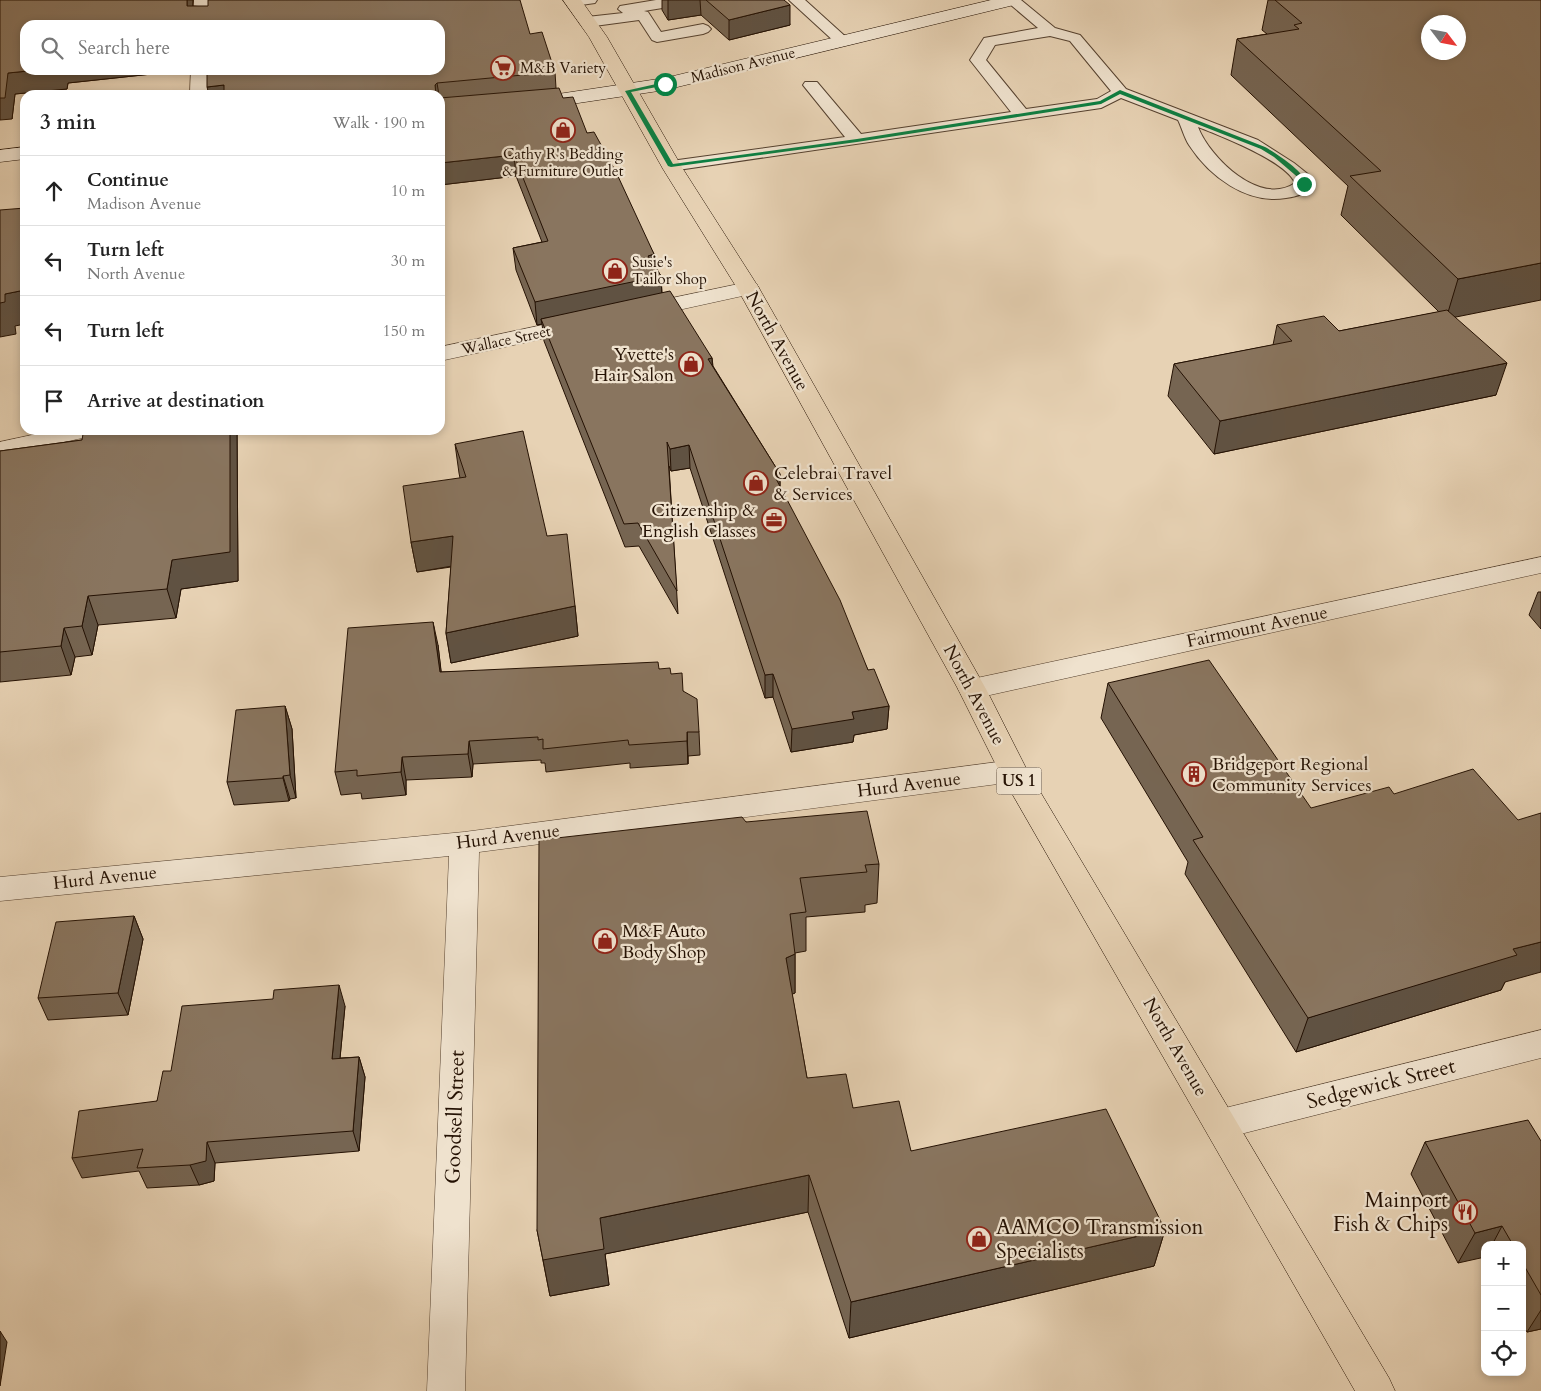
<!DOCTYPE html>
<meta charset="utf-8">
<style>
:root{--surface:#fff;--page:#f6f6f6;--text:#222;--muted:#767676;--line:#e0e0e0}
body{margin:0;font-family:Cardo,serif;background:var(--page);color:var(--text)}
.controls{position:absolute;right:15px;bottom:15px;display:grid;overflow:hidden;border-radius:10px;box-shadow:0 2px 8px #0003}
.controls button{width:45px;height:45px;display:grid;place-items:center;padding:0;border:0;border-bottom:1px solid var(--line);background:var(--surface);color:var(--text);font:25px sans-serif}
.compass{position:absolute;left:1421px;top:15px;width:45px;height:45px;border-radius:50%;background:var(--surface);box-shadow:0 2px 8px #0003;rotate:122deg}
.stop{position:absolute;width:15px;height:15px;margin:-11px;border:4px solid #0b8043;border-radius:50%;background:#fff}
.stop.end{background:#0b8043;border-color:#fff;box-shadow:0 1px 5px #0008}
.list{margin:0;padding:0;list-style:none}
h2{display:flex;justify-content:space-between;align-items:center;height:65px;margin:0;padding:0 20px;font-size:21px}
h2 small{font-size:16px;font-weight:400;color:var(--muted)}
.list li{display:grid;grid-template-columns:32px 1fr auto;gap:15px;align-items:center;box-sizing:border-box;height:70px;padding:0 20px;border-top:1px solid var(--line)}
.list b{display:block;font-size:19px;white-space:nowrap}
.list p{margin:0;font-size:16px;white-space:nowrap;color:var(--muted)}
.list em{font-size:16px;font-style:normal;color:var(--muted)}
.icon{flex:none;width:28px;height:28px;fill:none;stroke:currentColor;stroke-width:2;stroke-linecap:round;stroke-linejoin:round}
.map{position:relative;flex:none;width:1541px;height:1391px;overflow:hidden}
.search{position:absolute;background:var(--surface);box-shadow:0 2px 8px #0003;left:20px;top:20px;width:425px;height:55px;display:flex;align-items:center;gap:12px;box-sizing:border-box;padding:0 18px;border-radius:15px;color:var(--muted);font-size:19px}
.panel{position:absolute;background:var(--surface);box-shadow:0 2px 8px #0003;left:20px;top:90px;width:425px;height:345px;border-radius:15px}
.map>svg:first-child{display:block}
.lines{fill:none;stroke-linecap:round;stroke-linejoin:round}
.lane-casing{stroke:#55412f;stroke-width:2}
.street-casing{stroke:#55412f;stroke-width:1}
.secondary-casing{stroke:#241103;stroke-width:1}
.primary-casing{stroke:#241103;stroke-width:1}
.lane{fill:#efe2ce;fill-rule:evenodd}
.street{fill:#efe2ce;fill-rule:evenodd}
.secondary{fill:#efe2ce;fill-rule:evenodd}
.primary{fill:#e7d2b4;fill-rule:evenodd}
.wall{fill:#766552;stroke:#241103}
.shaded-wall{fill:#605242;stroke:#241103}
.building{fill:#89755f;stroke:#241103;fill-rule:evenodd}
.route{fill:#0b8043}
.labels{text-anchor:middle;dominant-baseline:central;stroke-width:4.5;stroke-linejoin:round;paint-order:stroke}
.far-street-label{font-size:15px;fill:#241103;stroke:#efe2ce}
.far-poi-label{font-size:15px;fill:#241103;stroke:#efe2ce;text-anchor:start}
.shield{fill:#efe2ce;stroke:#615040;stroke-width:1}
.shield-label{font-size:16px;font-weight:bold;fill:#241103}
.street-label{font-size:18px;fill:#241103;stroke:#efe2ce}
.poi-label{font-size:18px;fill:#241103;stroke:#efe2ce;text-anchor:start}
.near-street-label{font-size:21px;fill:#241103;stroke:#efe2ce}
.near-poi-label{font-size:21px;fill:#241103;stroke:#efe2ce;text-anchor:end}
</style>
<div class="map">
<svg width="1541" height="1391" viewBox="0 0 1541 1391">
<rect width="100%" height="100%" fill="#e7d2b4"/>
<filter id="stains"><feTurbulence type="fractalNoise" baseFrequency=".004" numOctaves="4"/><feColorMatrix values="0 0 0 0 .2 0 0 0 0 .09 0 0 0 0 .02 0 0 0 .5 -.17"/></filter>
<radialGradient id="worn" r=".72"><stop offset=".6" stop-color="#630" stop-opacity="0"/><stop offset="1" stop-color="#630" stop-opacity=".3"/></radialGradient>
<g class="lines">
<defs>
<path id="lane" d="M568,0H597L595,3L574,6L569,5L567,2Z
M656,0H694L692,3L687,4L644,11L648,12L661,32L703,24L708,26L711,29L708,32L703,34L657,42L652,40L639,20L587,27L582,25L579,22L582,19L587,17L623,13L618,9L620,6Z
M789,0H805L847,38L850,41L847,44H837Z
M1005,0H1021L1055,28L1080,35L1126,89L1258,140L1294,163L1309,175L1313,184C1306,194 1298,196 1286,198C1247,205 1209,176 1189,145C1184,137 1182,128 1178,120L1121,98L1101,108L671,171L665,170L663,166L665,162L671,161L845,137L803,85L805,82H817L861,134L1011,112L970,60L984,38L1038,28ZM1050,36L1070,41L1111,91L1097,99L1026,109L986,60L995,45ZM1198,127C1221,136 1286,161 1295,183C1260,207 1210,158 1198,127Z"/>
<path id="street" d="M194,0H212L211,25H193Z
M191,70H209L208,95H190Z
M748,282L756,283L759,288L756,293L642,318L634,316L631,311L634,306Z
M580,317L588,319L591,324L588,329L440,361V347Z
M55,430H100L96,435L0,456V442Z
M1541,557V573L972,699L962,696L958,689L962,682L972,679Z
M1013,760L1023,764L1027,771L1023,778L1013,782L479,852L465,1391H427L449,856L0,901V877L464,832Z
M1541,1030V1058L1221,1139L1209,1134L1204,1124L1209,1114L1221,1109Z"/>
<path id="secondary" d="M991,0H1021L1018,4L665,90L538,109L531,107L529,103L531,99L538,97L665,78Z
M25,147V159L0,162V150Z"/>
<path id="primary" d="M563,0H581L607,37L683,169L759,288L986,689L1026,768L1389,1378L1395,1391H1355L999,771L958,689L737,288L663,169L589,37Z"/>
</defs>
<use href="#lane" class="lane-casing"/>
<use href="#street" class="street-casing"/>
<use href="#secondary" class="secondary-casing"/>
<use href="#primary" class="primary-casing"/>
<use href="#lane" class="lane"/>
<use href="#street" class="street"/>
<use href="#secondary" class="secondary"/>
<use href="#primary" class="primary"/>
</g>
<path class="wall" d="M0,0H193L192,6L530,34L555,72L556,88L587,133L654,254L655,266L661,276L662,293L712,358L713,366L780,474V486L868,670L889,706L887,729L854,735L853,742L791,752L773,697L765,698L690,468L671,471L669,466L678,614L639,546L625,547L544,341L542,324L537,325L516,270L513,248L542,242L516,176L440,185V95H209L440,70L25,25V70H189L68,83L67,89L15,94L12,119Z
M662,0H784L790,25L729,40L701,15L668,20L662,10Z
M1268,0H1541L1454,317L1496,395L1214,454L1168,396L1174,364L1273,345L1277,325L1339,331L1439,312L1341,215L1348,186L1231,75L1237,39L1267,34L1262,30Z
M102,430H237L238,581L181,589L176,618L98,625L92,655L75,657L71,675L0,682V451L82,440Z
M455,444L547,536L575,606L578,636L451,663L446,633L451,567L417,572L411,542L460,478L459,473Z
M1538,592H1541V629L1529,615Z
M438,645L441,672L659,669L671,674L683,691L699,732L700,755L688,756V764L630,768V763L546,772L545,763H541V760L473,764L472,777L406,780V795L362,799L361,793L341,795L335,772Z
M1108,683L1311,808L1505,982L1501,990L1296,1052L1185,874L1188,862L1101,718Z
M285,706L292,729L296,798L290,799L289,801L234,805L227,782Z
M746,822L879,864L877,903L865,905V912L806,917V951L795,953V993L792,994L807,1078L853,1108L911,1151L1165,1230L1154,1266L849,1338L808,1212L605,1254L609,1285L550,1296L537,1230Z
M134,916L143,939L128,1015L48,1020L38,998Z
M345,1006L340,1058L359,1057L365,1077L359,1151L215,1163L214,1181L199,1185L147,1188L139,1171L82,1178L72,1158L157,1101L171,1071Z
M1541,1141V1329L1527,1332L1522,1324V1245H1485L1458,1263L1411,1174L1425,1142Z"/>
<path class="shaded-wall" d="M187,0H193L192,25L187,6Z
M668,0H700L701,15L668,20Z
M790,5V25L729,40V20Z
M38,70H189L68,83L67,89L15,94L12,119L0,120V98L8,73Z
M437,83L439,95H436L435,85Z
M224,85L226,95H209L207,87Z
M514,155L516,176L440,185V163Z
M654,254L656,277L661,276L662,298L541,319L542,324L537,325L535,302L648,256Z
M1541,263V300L1446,319L1458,279Z
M25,290V324L15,326L16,334L0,337V303L5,294Z
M712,358L713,380L708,359Z
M1507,363L1496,395L1214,454L1220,421Z
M230,430H237L238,581L181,589L176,618L167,589L172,560Z
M689,445L690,468L671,471L670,449Z
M780,474V497L774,475Z
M453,536L458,565L417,572L411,542Z
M88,596L98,625L92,655L82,626Z
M575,606L578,636L451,663L446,633Z
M433,622L438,645L444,695L440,672Z
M64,628L75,657L71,675L61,646Z
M773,674V697L765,698V675Z
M285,706L292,729L296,798L290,775Z
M889,706L887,729L854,735L853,742L791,752L792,729L852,712Z
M687,732L688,756V764L687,741Z
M469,741L473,764L472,777L468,754Z
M402,757L406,780V795L401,772Z
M283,776L290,799L289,801L283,778Z
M134,916L143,939L128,1015L118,993Z
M1541,942V972L1505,982L1501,990L1296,1052L1308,1018L1513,949Z
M795,954V993L786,997V958Z
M339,985L345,1006L338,1079L332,1059Z
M359,1057L365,1077L359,1151L353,1131Z
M207,1142L215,1163L214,1181L199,1185L190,1165Z
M809,1175L808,1212L605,1254L609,1285L550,1296L543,1260L600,1218Z
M1502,1226L1492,1245H1485V1257L1458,1263L1475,1233Z
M1165,1230L1154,1266L849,1338L851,1302Z
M1541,1310V1329L1527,1332Z
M0,1331L7,1342L0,1386Z"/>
<path class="building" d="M0,0H187V6H208V0H520L530,34L542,32L555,72L437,83L435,85L436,95H224V85L207,87V70H440V25H25V70H38L8,73L5,98H0Z
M706,0H784L790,5L729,20Z
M1275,0H1541V263L1458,279L1350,176L1381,171L1237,39L1299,29L1294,25L1302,23ZM1428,22H1458V52H1428Z
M559,88L563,98L573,97L587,133L594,132L616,172L654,254L648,256L661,276L535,302L513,248L548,241L514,155L440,163V98Z
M25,208V290L5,294V302L0,303V210Z
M670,291L712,358L708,359L780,474L774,475L840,600L868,670L874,669L889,706L852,712L854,719L792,729L773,674L765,675L689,445L670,449L667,442L677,591L638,523L624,524L541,319Z
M1447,310L1507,363L1220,421L1174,364L1292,341L1277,325L1324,316L1339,331Z
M102,430H230V552L172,560L167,589L88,596L82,626L64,628L61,646L0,652V451L82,440L83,434Z
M523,431L547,536L567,534L575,606L446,633L453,536L411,542L403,486L466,477L455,444Z
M433,622L440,672L658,662L659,669L670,668L671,674L682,673L683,691L697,699L699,732H687V741L629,745L628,740L543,749V739L538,740V737L469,741L468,754L402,757L401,772L357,776V770L335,772L348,628Z
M1209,660L1311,808L1389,787L1394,794L1473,769L1518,820L1541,813V942L1513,949L1517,955L1308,1018L1193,840L1203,837L1108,683Z
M285,706L290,775L283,776V778L227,782L236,710Z
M867,811L879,864L865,865L867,872L800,878L806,912L790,914L795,954L786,958L807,1078L846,1074L853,1108L899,1101L911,1151L1106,1109L1165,1230L851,1302L809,1175L600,1218L604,1249L543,1260L537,1230L539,840L742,817L746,822Z
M134,916L118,993L38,998L56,922Z
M339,985L332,1059L359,1057L353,1131L207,1142L206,1161L190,1165L137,1168L143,1149L72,1158L79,1111L157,1101L163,1071H171L182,1006L273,999L274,990Z
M1528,1120L1541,1141V1295L1522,1262V1245H1513L1502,1226L1475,1233L1425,1142Z"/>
<path class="route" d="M665,82L667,85L631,92L673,164L857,139L1100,101L1120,90L1265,147C1276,153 1305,172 1307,184L1302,185L1301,180L1274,157L1261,149L1120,94L1101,104L857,142L671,167L668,166L625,91Z"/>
<defs>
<symbol id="supermarket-ring" viewBox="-11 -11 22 22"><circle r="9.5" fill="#efe2ce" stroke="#8f2418" stroke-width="1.5"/><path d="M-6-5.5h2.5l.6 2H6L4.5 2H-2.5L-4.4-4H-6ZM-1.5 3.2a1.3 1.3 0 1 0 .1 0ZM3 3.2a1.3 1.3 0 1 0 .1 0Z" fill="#8f2418"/></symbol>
<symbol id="shop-ring" viewBox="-11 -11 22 22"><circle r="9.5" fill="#efe2ce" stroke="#8f2418" stroke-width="1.5"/><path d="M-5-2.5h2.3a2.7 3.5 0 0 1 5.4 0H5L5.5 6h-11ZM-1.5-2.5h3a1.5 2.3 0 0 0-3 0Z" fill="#8f2418"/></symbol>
<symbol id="office-ring" viewBox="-11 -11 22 22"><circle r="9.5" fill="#efe2ce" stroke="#8f2418" stroke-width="1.5"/><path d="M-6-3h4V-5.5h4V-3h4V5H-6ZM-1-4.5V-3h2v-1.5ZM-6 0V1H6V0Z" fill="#8f2418"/></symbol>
<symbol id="building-ring" viewBox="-11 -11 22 22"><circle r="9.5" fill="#efe2ce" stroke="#8f2418" stroke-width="1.5"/><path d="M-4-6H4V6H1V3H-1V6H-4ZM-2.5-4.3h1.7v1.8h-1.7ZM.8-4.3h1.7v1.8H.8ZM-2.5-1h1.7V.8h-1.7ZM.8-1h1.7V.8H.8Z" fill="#8f2418"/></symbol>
<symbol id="restaurant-ring" viewBox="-11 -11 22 22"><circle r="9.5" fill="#efe2ce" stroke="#8f2418" stroke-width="1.5"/><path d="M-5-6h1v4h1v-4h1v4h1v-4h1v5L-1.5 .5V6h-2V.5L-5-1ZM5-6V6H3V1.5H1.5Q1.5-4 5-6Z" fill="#8f2418"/></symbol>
</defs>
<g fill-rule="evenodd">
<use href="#supermarket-ring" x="489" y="54" width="28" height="28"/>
<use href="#shop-ring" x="549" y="116" width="28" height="28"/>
<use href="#shop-ring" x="601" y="257" width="28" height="28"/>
<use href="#shop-ring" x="677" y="350" width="28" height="28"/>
<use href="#shop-ring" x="742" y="469" width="28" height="28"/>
<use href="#office-ring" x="760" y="506" width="28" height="28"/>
<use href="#building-ring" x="1180" y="760" width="28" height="28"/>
<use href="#shop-ring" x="591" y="927" width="28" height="28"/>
<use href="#restaurant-ring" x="1451" y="1198" width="28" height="28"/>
<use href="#shop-ring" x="965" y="1225" width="28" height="28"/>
</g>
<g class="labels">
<g class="far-street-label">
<text transform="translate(743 65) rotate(-14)">Madison Avenue</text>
<text transform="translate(506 340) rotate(-12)">Wallace Street</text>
</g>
<g class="far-poi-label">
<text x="520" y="68">M&amp;B Variety</text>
<text x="563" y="154" text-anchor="middle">Cathy R's Bedding<tspan x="563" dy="17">&amp; Furniture Outlet</tspan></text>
<text x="632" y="262">Susie's<tspan x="632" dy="17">Tailor Shop</tspan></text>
</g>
<rect class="shield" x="996.5" y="767.5" width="45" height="27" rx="4"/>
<g class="shield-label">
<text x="1019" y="781">US 1</text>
</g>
<g class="street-label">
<text transform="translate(777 341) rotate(61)">North Avenue</text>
<text transform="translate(1257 627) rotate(-12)">Fairmount Avenue</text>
<text transform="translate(974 695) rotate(62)">North Avenue</text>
<text transform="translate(909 785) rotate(-7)">Hurd Avenue</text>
<text transform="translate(508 837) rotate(-7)">Hurd Avenue</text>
<text transform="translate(105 878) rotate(-6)">Hurd Avenue</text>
<text transform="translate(1175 1047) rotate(60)">North Avenue</text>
</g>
<g class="poi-label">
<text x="674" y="354" text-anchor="end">Yvette's<tspan x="674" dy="21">Hair Salon</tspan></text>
<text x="774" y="473">Celebrai Travel<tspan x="774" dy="21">&amp; Services</tspan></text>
<text x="756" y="510" text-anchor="end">Citizenship &amp;<tspan x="756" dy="21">English Classes</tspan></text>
<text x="1212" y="764">Bridgeport Regional<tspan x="1212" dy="21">Community Services</tspan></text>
<text x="622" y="931">M&amp;F Auto<tspan x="622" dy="21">Body Shop</tspan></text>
</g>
<g class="near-street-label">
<text transform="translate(1381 1084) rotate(-14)">Sedgewick Street</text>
<text transform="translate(455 1117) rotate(-88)">Goodsell Street</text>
</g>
<g class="near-poi-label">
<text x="1448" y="1200">Mainport<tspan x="1448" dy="24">Fish &amp; Chips</tspan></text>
<text x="996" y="1227" text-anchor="start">AAMCO Transmission<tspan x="996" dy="24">Specialists</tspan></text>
</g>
</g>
<rect width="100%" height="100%" filter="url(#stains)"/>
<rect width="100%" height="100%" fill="url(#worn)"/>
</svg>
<div class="controls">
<button>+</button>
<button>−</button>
<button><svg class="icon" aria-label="locate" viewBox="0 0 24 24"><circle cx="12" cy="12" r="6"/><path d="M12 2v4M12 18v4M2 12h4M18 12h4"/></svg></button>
</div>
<svg class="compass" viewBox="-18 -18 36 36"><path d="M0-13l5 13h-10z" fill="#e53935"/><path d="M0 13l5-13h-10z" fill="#767676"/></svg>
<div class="stop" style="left:665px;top:84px"></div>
<div class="stop end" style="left:1304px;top:184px"></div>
<div class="search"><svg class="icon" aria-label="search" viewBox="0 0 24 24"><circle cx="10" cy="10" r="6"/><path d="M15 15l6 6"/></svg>Search here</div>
<section class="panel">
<h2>3 min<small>Walk · 190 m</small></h2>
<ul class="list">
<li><svg class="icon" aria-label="ahead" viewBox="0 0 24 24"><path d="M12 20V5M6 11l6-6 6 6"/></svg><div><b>Continue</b><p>Madison Avenue</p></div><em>10 m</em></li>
<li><svg class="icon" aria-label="left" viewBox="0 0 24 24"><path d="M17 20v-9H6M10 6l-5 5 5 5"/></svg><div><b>Turn left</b><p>North Avenue</p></div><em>30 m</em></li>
<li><svg class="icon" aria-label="left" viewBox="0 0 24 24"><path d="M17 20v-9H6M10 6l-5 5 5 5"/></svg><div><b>Turn left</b></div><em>150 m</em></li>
<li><svg class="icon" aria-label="arrive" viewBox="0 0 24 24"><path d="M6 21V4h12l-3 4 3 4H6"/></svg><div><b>Arrive at destination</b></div></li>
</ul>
</section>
</div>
